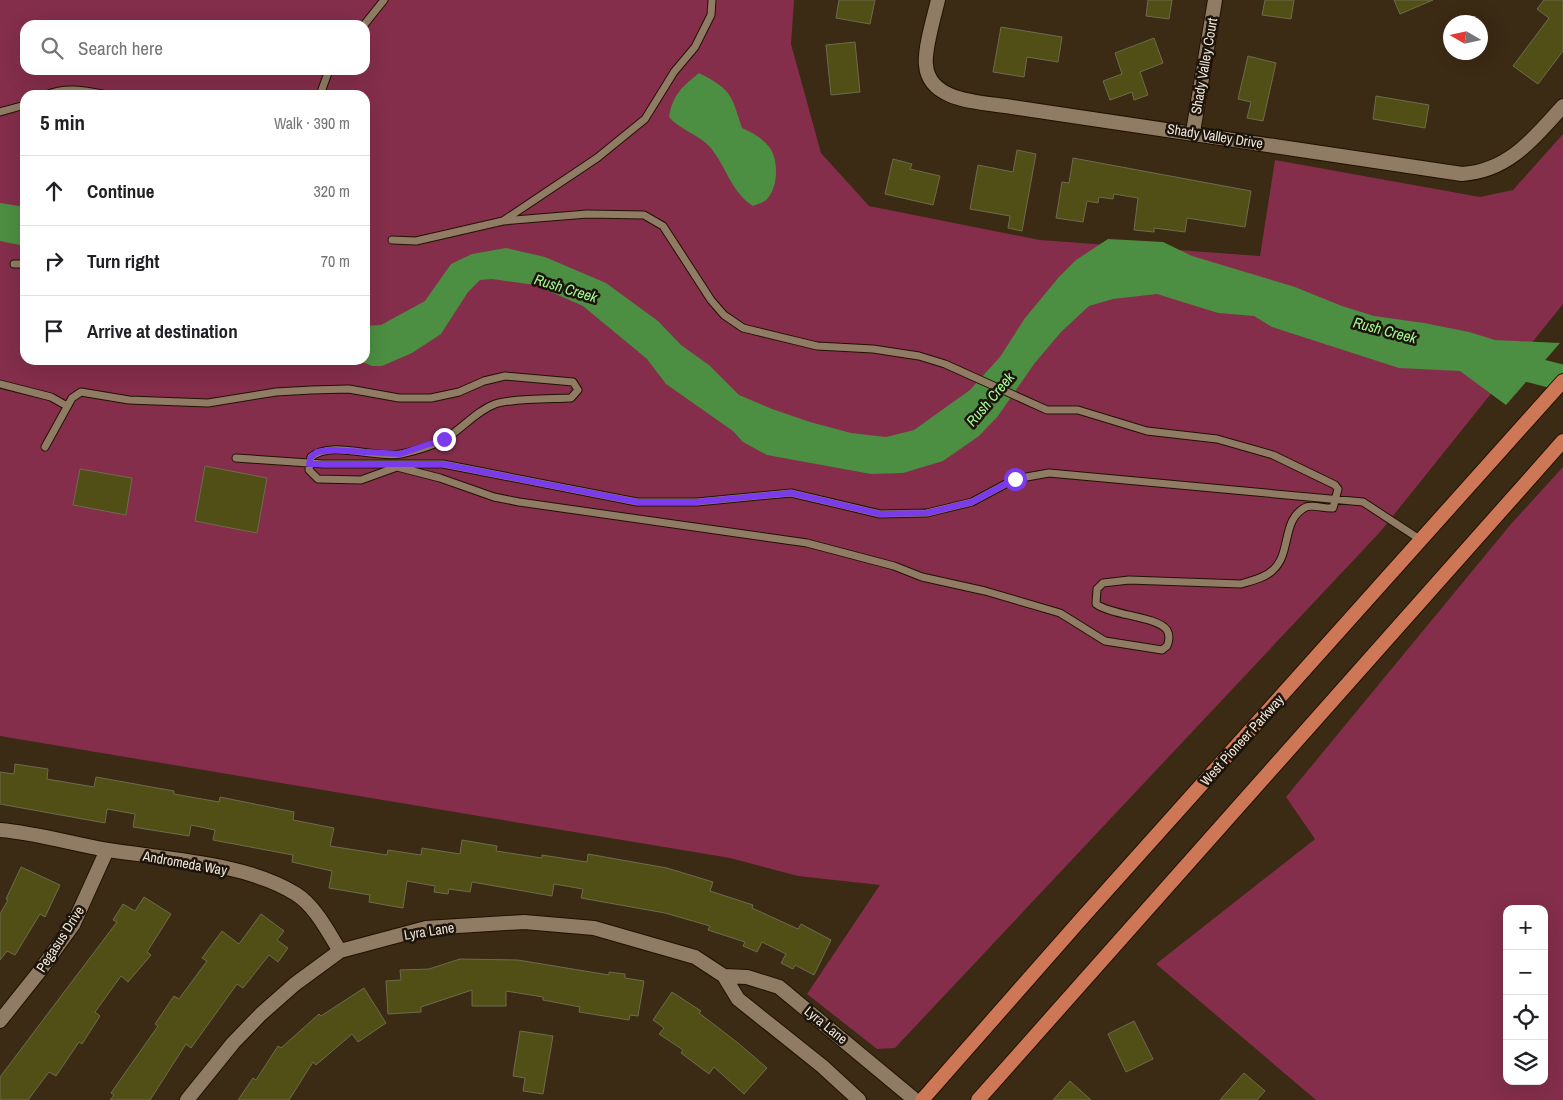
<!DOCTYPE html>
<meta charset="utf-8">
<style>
:root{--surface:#fff;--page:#f6f6f6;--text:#202124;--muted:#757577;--line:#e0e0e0}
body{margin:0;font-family:"Archivo Narrow",sans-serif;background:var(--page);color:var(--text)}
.controls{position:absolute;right:15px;bottom:15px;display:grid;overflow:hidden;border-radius:10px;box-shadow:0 5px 20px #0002}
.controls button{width:45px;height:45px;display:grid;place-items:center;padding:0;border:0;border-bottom:1px solid var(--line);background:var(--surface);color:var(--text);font:25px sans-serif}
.compass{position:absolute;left:1443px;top:15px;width:45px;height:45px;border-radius:50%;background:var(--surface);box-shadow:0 5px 20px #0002;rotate:279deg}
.stop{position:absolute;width:15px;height:15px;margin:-11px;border:4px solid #7c3aed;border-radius:50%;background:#fff}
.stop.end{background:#7c3aed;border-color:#fff;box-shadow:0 1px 5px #0008}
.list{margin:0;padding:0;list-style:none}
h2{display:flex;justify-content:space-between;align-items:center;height:65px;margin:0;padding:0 20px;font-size:21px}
h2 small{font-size:16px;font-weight:400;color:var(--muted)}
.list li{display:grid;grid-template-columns:32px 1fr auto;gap:15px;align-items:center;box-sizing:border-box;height:70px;padding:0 20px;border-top:1px solid var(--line)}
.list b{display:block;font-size:19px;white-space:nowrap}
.list em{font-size:16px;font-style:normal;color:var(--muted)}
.icon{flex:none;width:28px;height:28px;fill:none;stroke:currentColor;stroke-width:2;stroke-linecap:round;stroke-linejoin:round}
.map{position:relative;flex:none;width:1563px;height:1100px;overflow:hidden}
.search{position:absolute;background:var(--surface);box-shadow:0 5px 20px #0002;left:20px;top:20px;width:350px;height:55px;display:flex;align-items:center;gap:12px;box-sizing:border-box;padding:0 18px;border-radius:15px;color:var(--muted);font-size:19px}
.panel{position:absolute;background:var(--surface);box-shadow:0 5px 20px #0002;left:20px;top:90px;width:350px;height:275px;border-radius:15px}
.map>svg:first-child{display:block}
.green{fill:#842e4b;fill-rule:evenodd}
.water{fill:#4c8e42}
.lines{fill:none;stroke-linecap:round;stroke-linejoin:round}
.river{stroke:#4c8e42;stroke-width:26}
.building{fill:#524f16;stroke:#6c6b4e}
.service-casing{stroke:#211200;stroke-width:9}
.minor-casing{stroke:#211200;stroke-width:16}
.primary-casing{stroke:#211200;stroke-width:16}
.service{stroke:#907c64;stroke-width:7}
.minor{stroke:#907c64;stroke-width:14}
.primary{stroke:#ce7756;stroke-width:14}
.route{stroke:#7c3aed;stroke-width:6}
.labels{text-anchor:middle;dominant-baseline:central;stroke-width:5;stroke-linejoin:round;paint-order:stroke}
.street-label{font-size:14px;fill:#efe4d7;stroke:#1c140b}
.water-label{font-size:15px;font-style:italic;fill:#a2f994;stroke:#1c140b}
</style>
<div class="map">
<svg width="1563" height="1100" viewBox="0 0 1563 1100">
<rect width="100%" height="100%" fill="#3b2a14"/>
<path class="green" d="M0,0H794L791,44L821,153L869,206L1040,240L1260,256L1275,160L1480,197L1513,190L1563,134V304L1380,532L895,1048L877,1049L807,994L880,885L798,876L730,858L0,736ZM25,25H365V70H25ZM25,95H365V360H25Z
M1563,467V1100H1316L1156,964L1315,839L1286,797L1511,524ZM1507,909H1544V1081H1507Z"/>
<path class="water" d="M699,73C732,90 731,94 742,128C753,133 763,138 770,148C779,161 778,188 767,199C764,203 757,204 753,206C731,192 726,166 710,147C698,134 680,130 669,117C673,94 682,87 699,73Z
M0,203L25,207V246L0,241Z
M1108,239L1163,242L1192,256L1295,287L1342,306L1374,316L1424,323L1469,332L1495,340L1560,343L1506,405L1460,371L1399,368L1272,327L1254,316L1218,313L1157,294L1113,299L1089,306L1061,332L1034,364L998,416L979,436L943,461L903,473L871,474L767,455L743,442L733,431L666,384L647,359L583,306L535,285L492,279L480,280L468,292L441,334L412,353L382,366H372L358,360H365V326L381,325L425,301L451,264L472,254L506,248L545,257L606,283L658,321L681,345L709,365L739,395L772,409L810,422L851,433L886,437L914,430L970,390L1000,357L1025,318L1059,277L1076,260Z"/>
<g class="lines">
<path class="river" d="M1501,362L1563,378"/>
</g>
<path class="building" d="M839,0H875L870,24L836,18Z
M1148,0H1172L1169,19L1146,16Z
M1265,0H1294L1291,19L1262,15Z
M1394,0H1433L1400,14Z
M1544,0H1563V51L1538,84L1513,66L1549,18L1537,9Z
M1001,27L1062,37L1058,62L1027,57L1024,77L993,72Z
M1154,38L1163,63L1140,72L1148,95L1134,100L1132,92L1110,100L1103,81L1122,74L1115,53Z
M855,42L860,92L831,95L826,45Z
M1248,56L1276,63L1263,121L1247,118L1251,102L1238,99Z
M1376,96L1429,105L1425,128L1373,119Z
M1017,150L1036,154L1022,231L1008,228L1010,216L970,209L978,165L1013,172Z
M1073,158L1251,191L1245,227L1187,218L1185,232L1154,228V232L1134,230L1138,198L1114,194L1113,199L1099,197L1098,203L1087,201L1083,222L1056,218L1062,182L1069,183Z
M893,159L912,164L910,169L940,176L933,205L885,194Z
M205,466L267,478L257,533L195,521Z
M80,469L132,478L126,515L73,505Z
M15,764L48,769L47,779L94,787L96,777L174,791V794L219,802L220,797L294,812L293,820L334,828L330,846L387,855L388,850L421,855L422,848L460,854L462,840L497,846L496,851L542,858V855L587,862L588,854L667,868L713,882L710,891L753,905L752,908L798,929L801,924L831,940L814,975L795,965L793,969L781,963L786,954L762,942L757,952L743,946L745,942L708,930L710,926L665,913L581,898L583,889L554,884L552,896L472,882L470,892L449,889L448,894L434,892L435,886L407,881L403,908L369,902L370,895L329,888L332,871L292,862L293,855L213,840L215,830L191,825L189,836L133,827L135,814L107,809L105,823L0,804V772L14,774Z
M21,867L60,885L45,917L40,914L15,955L7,951L0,960V914L8,900L6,899Z
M144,897L171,914L147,952L151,955L128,982L121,976L95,1012L100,1016L82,1044L79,1042L56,1076L49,1072L28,1100H0V1077L117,922L113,920L123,904L135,911Z
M261,914L284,931L277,940L288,948L278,962L269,955L243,988L237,984L191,1048L186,1044L150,1100H110L114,1095L111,1093L158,1026L155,1024L174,996L179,999L207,961L202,958L222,931L239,944Z
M460,959L518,960L609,975V972L625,974V978L644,981L638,1016L630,1015L629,1020L579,1012L580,1007L543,1000V997L506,991V1006H472V990L421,1007V1012L388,1014L386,981L401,980L400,970L429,969Z
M364,988L386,1023L358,1042L352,1034L316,1065L313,1062L289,1100H238L253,1078L256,1080L278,1046L281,1048L319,1014L321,1016Z
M672,992L701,1011L699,1013L738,1043L767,1068L744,1094L714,1067L709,1074L681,1053L683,1050L659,1034L664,1028L653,1020Z
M1134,1021L1153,1059L1126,1072L1108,1034Z
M520,1031L553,1036L543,1094L523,1091L525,1078L513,1076Z
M1244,1073L1265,1091L1257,1100H1220Z
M1070,1081L1091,1100H1053Z"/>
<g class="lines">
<defs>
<path id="service" d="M364,25L384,0
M46,95C67,86 86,91 108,95
M320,95L329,70
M0,112L25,105
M503,221L597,158L645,119L674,72L695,47L711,15L712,0
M14,264H25
M0,384L51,397L67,406
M45,447L72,398L81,392L129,400L208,403L276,392L311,390L349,389L399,398H431L459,392L484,381L505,376L573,382L578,390L571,398C551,399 514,398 495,404C476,411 462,429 445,439C432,446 415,451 401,454C375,459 332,440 311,457L309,470L318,479L361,480L397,467L440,478L494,497L519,502L807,543L894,566L922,577L985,591L1060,613L1105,641L1162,650L1167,646C1169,642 1170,635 1167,630C1157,616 1113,616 1096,604L1097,589L1103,583L1129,580L1241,584C1251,581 1265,578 1273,570C1292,553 1281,519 1306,507C1313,504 1325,509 1333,508L1338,489L1335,485L1273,455L1217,439L1147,431L1078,410H1047L945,364L919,356L873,349L817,346L743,328L724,315L711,300L663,226L644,215L587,214L503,221L416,241L392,240
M236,458L323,464H443L637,502H697L791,493L880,514L927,513L972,502L1015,479L1049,473L1363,502L1421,540"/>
<path id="minor" d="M938,0C934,17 924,50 926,65C929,103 983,102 1012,107L1462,174C1509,171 1534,138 1563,106
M1193,132L1215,0
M0,830C37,833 72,844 108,850C166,859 247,863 296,894C315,906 328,932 340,951
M724,976L747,977L779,987L915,1100
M0,1021L39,972L73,925L107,850
M187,1100L233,1043L261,1014L295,984L340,951L426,928L524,922L594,928L695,957L724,976L738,999L822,1066L859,1100"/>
<path id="primary" d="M922,1100L1083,917L1563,381
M978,1100L1563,441"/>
</defs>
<use href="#service" class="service-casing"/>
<use href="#minor" class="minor-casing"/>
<use href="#primary" class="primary-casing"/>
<use href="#service" class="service"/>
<use href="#minor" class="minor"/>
<use href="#primary" class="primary"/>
</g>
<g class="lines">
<path class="route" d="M444,439L400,454L331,450L317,452L311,457L309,464H443L637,502H696L791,493L880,514L927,513L972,502L1015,479"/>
</g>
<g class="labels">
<g class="street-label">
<text transform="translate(1204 66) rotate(-80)">Shady Valley Court</text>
<text transform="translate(1215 136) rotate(9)">Shady Valley Drive</text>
<text transform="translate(1242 740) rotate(-48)">West Pioneer Parkway</text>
<text transform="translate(185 863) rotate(10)">Andromeda Way</text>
<text transform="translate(429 931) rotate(-9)">Lyra Lane</text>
<text transform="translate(60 939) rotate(-57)">Pegasus Drive</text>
<text transform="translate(826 1025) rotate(39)">Lyra Lane</text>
</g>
<g class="water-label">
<text transform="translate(566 288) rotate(17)">Rush Creek</text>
<text transform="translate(1385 330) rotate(15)">Rush Creek</text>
<text transform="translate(990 399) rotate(-50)">Rush Creek</text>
</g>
</g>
</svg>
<div class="controls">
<button>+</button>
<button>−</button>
<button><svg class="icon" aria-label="locate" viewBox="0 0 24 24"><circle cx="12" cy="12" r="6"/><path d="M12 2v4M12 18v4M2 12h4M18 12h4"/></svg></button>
<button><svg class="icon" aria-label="layers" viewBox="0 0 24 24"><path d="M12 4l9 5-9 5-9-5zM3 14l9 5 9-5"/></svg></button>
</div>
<svg class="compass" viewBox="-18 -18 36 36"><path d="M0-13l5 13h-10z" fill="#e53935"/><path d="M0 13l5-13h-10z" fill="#757577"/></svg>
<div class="stop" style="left:1015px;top:479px"></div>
<div class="stop end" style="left:444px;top:439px"></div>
<div class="search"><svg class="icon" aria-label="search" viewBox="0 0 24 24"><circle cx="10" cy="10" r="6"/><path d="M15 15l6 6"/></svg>Search here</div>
<section class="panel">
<h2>5 min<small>Walk · 390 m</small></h2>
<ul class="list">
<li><svg class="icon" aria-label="ahead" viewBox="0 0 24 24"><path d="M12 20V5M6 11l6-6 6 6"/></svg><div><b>Continue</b></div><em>320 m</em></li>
<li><svg class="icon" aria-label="right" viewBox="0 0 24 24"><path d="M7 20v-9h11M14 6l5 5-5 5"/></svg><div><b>Turn right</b></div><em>70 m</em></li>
<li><svg class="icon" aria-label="arrive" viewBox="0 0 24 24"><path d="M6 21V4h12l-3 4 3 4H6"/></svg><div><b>Arrive at destination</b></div></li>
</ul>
</section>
</div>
